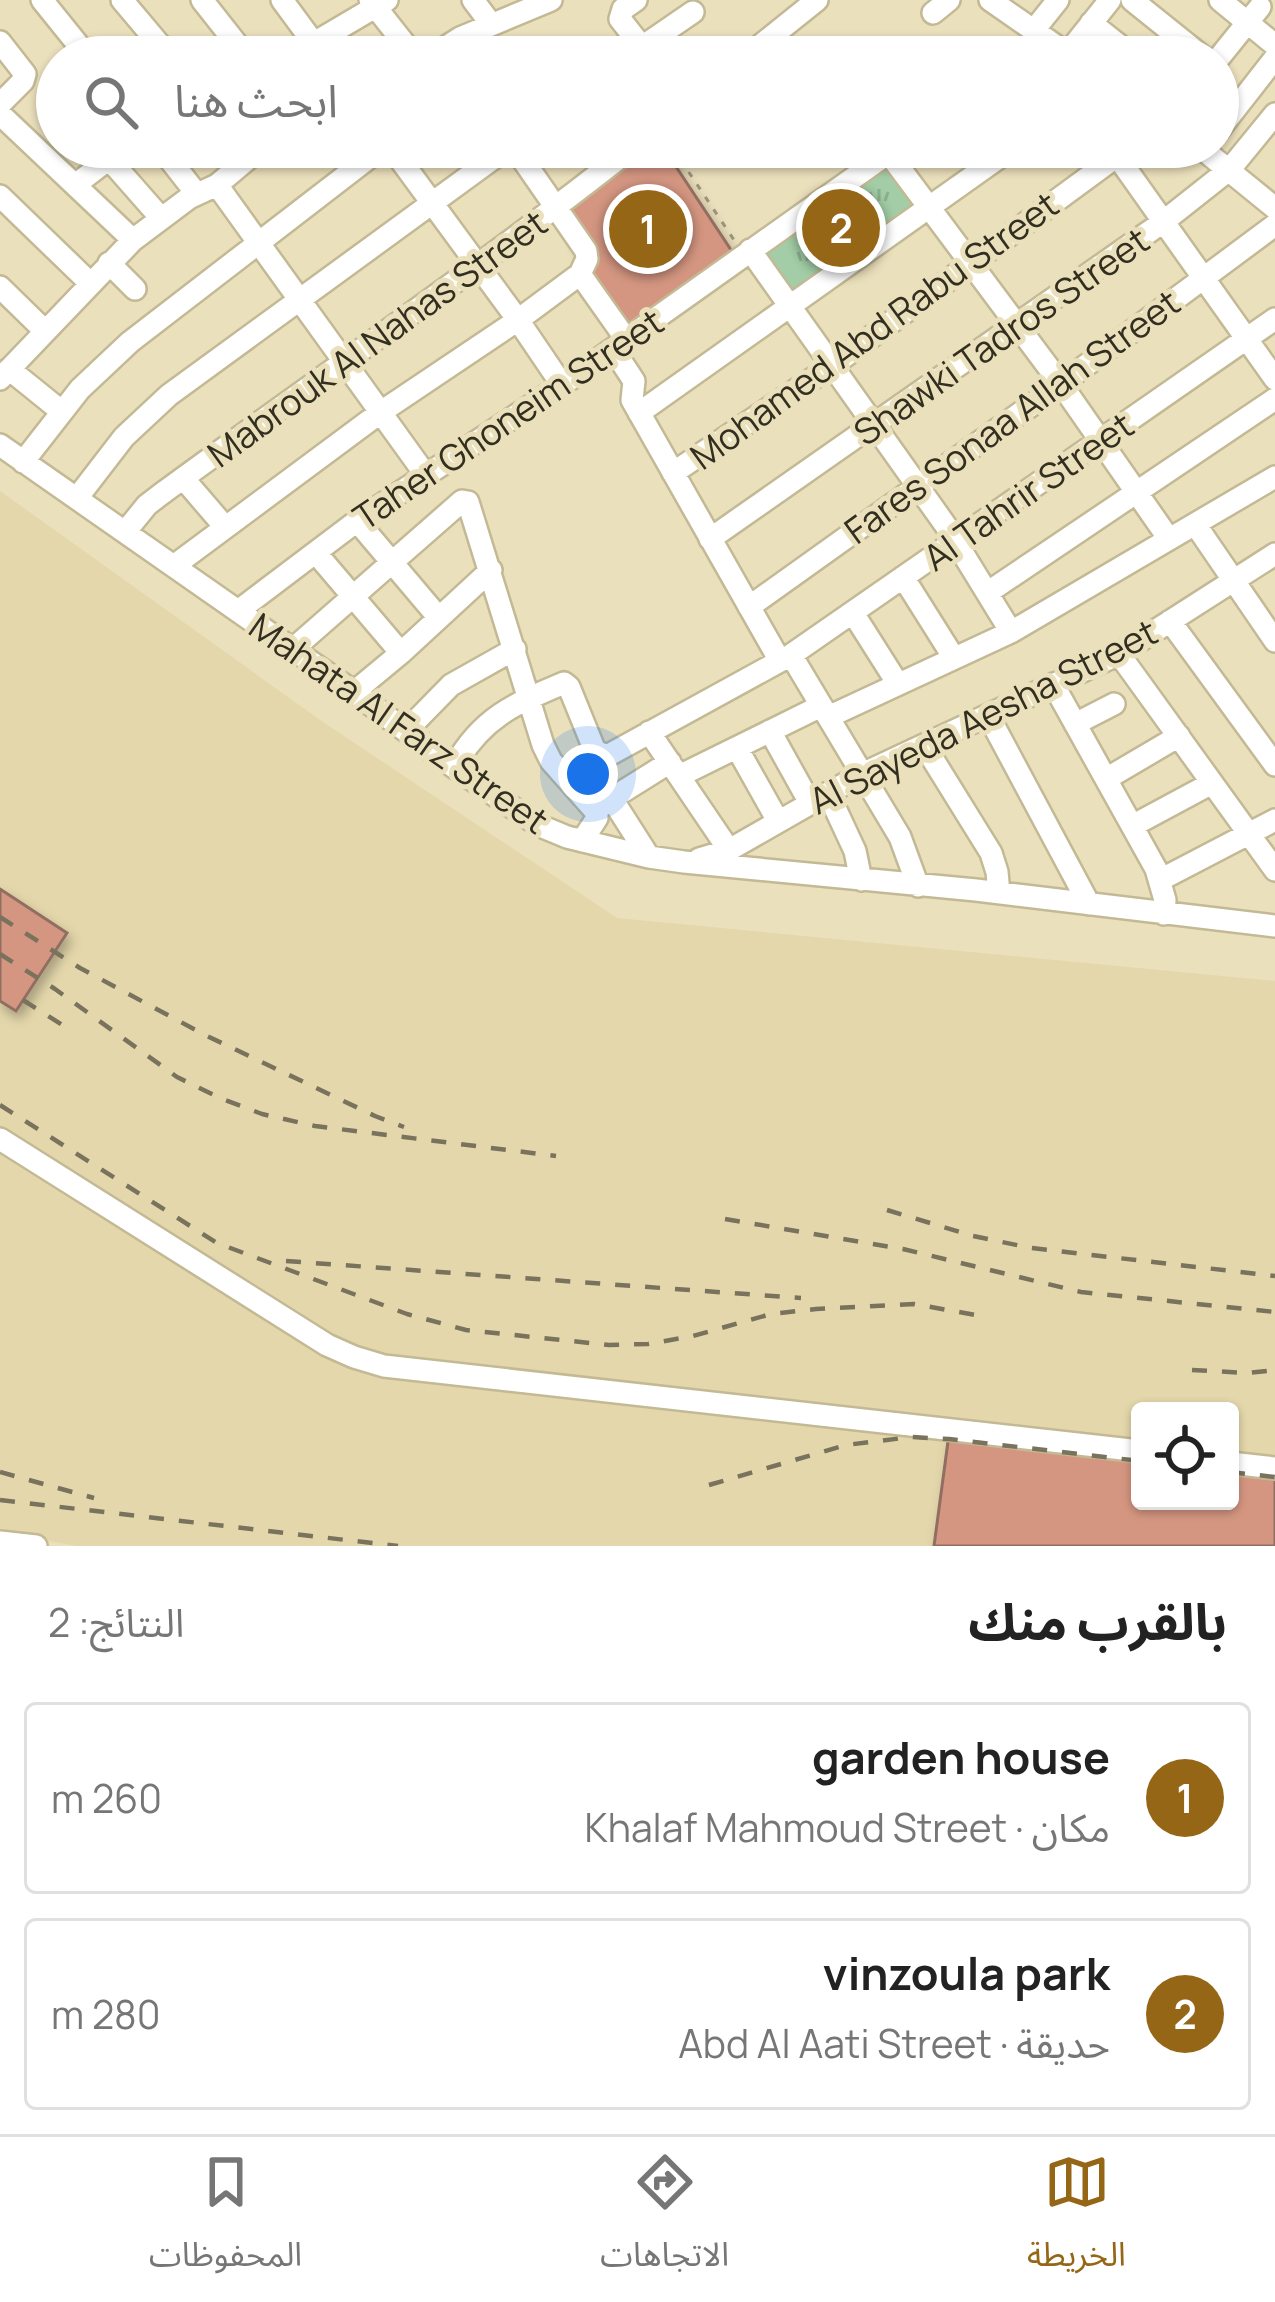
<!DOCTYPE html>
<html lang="ar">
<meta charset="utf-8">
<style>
:root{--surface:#fff;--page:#f6f6f6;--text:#222;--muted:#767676;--line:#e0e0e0;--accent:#966617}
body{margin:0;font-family:Manrope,"Noto Sans Arabic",sans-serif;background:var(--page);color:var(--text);direction:rtl}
.controls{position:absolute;right:36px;bottom:36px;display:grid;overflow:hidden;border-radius:12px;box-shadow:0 3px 9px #0004}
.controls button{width:108px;height:108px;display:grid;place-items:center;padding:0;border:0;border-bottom:3px solid var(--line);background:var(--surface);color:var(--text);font:60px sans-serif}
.you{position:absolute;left:588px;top:774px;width:42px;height:42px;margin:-30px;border:9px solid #fff;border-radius:50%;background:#1a73e8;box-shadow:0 0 0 18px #1a73e833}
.badge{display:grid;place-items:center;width:78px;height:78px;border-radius:50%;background:var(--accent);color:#fff;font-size:39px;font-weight:700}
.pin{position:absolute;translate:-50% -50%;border:6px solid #fff;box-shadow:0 3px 12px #0006}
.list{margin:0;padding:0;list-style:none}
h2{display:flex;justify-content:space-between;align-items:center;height:156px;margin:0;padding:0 48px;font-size:51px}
h2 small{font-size:39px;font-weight:400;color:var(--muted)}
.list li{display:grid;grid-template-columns:78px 1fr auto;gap:36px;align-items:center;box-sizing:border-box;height:192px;margin:0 24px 24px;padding:0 24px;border:3px solid var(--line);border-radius:12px}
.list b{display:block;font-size:45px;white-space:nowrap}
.list p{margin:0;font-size:39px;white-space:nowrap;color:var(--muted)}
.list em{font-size:39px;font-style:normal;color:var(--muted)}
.icon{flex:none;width:66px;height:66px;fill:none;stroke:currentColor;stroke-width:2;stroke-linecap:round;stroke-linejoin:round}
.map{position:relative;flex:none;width:1275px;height:1546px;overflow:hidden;direction:ltr}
.search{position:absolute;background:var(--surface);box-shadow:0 3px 9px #0004;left:36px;right:36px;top:36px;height:132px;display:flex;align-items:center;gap:30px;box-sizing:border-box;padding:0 42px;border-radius:66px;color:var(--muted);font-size:45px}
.sheet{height:588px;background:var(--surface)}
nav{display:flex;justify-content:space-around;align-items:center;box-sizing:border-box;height:168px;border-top:3px solid var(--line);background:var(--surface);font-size:33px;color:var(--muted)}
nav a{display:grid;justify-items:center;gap:6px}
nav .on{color:var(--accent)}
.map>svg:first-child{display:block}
.built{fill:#e4d7ab;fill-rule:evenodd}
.park{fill:url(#park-tufts)}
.building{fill:#d49681;stroke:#916e62;stroke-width:3;filter:url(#shadow)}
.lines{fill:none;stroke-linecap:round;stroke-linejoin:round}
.minor-casing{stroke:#c3b995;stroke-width:26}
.path{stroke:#9b9379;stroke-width:3;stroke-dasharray:6 9;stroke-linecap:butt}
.minor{stroke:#fff;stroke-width:21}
.rail{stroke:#79725c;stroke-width:4.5;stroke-dasharray:15 15;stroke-linecap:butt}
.labels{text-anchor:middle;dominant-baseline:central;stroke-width:10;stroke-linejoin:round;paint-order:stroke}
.street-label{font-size:36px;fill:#322e20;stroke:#ebe0bc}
</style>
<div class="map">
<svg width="1275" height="1546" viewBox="0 0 1275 1546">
<defs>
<pattern id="park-tufts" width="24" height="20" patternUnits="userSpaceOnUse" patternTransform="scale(3)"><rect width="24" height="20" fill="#a2cda6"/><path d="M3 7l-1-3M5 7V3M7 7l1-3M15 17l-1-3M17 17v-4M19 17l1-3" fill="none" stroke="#8cb08f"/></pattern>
<filter id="shadow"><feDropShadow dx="4" dy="7" stdDeviation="6" flood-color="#0004"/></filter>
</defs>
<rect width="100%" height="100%" fill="#ebe0bc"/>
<path class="built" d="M0,491L323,722L617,918L1275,981V1546H78L0,1533ZM1140,1411H1230V1501H1140Z"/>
<path class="park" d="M888,156L926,207L793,301L756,249Z"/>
<path class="building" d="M646,147H663L733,253L629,329L588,278L565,208Z
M0,889L67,933L16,1011L0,1001Z
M949,1434L1140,1456V1501H1230V1466L1275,1471V1546H934Z"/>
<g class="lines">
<defs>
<path id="minor" d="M42,0L88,57
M122,0L170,57
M202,0L247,57
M282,0L324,57
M370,0L415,57
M473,0L491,24
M636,0L623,9L620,19L642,47L693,12
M990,0L1072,57
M1132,0L1203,57
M1220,0L1275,45
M933,13L949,0
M1091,23L1134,57
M1034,30L1058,0
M0,42L25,74L23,81L0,104
M314,43L387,0
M1067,54L1110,0
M430,57L460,38L551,0
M746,57L817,0
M1024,57L1048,40
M1218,59L1260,7
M0,114L133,240
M1218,131L1275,58
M160,147L196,193
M391,147L518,320L562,385
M884,147L1061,384L1169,539
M1102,147L1117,156L1275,379
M1200,147L1275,208
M75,185L109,159L160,217
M217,185L425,474
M0,196L90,283
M750,250L946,526L1011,632
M109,263L135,289
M580,274L626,339
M0,287L45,331
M613,349L634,381L632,400L780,661
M9,369L61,411
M0,379L133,240L189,198L217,185L262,147
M639,413L1014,147
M0,445L354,692L454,767L538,825L567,837L649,857L684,862L976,890L1275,926
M23,462L80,389L130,342L383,147
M673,473L833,365L1117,156L1135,147
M183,478L225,527
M77,498L124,437L169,395L509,147
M357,521L439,618
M1195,524L1275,641
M125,532L147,505L160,495C318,379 479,269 633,147
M710,539L1163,222L1230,169L1275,114
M316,553L401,653
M175,565L381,412L518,320L580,274L587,259L586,251L514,147
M903,577L954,658
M987,593L1275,399
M749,607L1061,384L1275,225
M238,611L357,521L562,385L897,147
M853,613L898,684
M1170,621L1275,765
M293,649L462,501L468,502L543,745L551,761L597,813V818L582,841
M1119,654L1275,870
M791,655L900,837L918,886
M1053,684L1156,869L1165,900L1164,914
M354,692L401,653L491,570
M988,715L1089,904
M828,717L1011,632L1275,477
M1075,724L1114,704
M406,731L451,685L515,649
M770,731L810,803
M649,732L729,850
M924,745L991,853L997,872L999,893
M737,748L778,821
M454,767C481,718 514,704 564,683L569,687L595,751L607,756L791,655L1275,319
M679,776L821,706
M1106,779L1179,736
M828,793L855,851L861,880
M612,799L649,857
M595,809L670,762
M1132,826L1212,783
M699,859L729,850L862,774L1119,654L1275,554
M1160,880L1275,820
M0,1139L327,1345L354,1357L384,1366L1140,1451
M1230,1463L1275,1468
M0,1542L36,1546"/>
</defs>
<use href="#minor" class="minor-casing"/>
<path class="path" d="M672,147L736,243"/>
<use href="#minor" class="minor"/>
<path class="rail" d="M0,917L80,968L205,1035L375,1116L404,1127
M0,954L55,989L177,1077L220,1098L262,1114L315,1126L556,1156
M23,1000L64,1026
M0,1105L217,1243L407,1314L466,1330L609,1345L648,1344L693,1336L771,1314L816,1309L914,1304L987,1317
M887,1210L973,1236L1031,1248L1275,1276
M725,1219L903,1249L1081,1292L1275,1312
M286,1261L801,1298
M1192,1370L1248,1373L1275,1370
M0,1472L94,1498
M1230,1472L1275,1477
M709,1485L846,1445L911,1437L949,1439L1140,1461
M0,1500L398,1546"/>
</g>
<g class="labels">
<g class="street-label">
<text transform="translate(874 330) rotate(-36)">Mohamed Abd Rabu Street</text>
<text transform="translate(1001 336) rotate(-35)">Shawki Tadros Street</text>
<text transform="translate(377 338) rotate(-36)">Mabrouk Al Nahas Street</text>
<text transform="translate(1012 416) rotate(-36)">Fares Sonaa Allah Street</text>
<text transform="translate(508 419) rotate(-34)">Taher Ghoneim Street</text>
<text transform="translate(1028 491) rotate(-35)">Al Tahrir Street</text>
<text transform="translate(983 716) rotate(-27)">Al Sayeda Aesha Street</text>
<text transform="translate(399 723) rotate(35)">Mahata Al Farz Street</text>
</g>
</g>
</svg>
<div class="controls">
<button><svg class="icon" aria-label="locate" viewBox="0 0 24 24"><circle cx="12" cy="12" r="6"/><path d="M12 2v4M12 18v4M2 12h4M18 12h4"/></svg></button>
</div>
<div class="you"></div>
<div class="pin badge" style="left:648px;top:229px">1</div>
<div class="pin badge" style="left:841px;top:228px">2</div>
<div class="search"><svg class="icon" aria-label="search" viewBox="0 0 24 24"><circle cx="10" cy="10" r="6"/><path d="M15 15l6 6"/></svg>ابحث هنا</div>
</div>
<section class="sheet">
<h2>بالقرب منك<small>النتائج: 2</small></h2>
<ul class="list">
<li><span class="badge">1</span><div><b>garden house</b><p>مكان · Khalaf Mahmoud Street</p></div><em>260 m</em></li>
<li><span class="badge">2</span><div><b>vinzoula park</b><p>حديقة · Abd Al Aati Street</p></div><em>280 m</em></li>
</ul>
</section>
<nav>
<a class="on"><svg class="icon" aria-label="map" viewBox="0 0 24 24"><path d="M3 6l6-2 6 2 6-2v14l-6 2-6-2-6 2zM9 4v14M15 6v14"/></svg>الخريطة</a>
<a><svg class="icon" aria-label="directions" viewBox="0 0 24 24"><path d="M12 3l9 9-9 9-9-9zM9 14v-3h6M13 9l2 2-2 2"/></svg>الاتجاهات</a>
<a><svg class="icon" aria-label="saved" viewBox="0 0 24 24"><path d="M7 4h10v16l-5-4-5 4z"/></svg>المحفوظات</a>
</nav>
